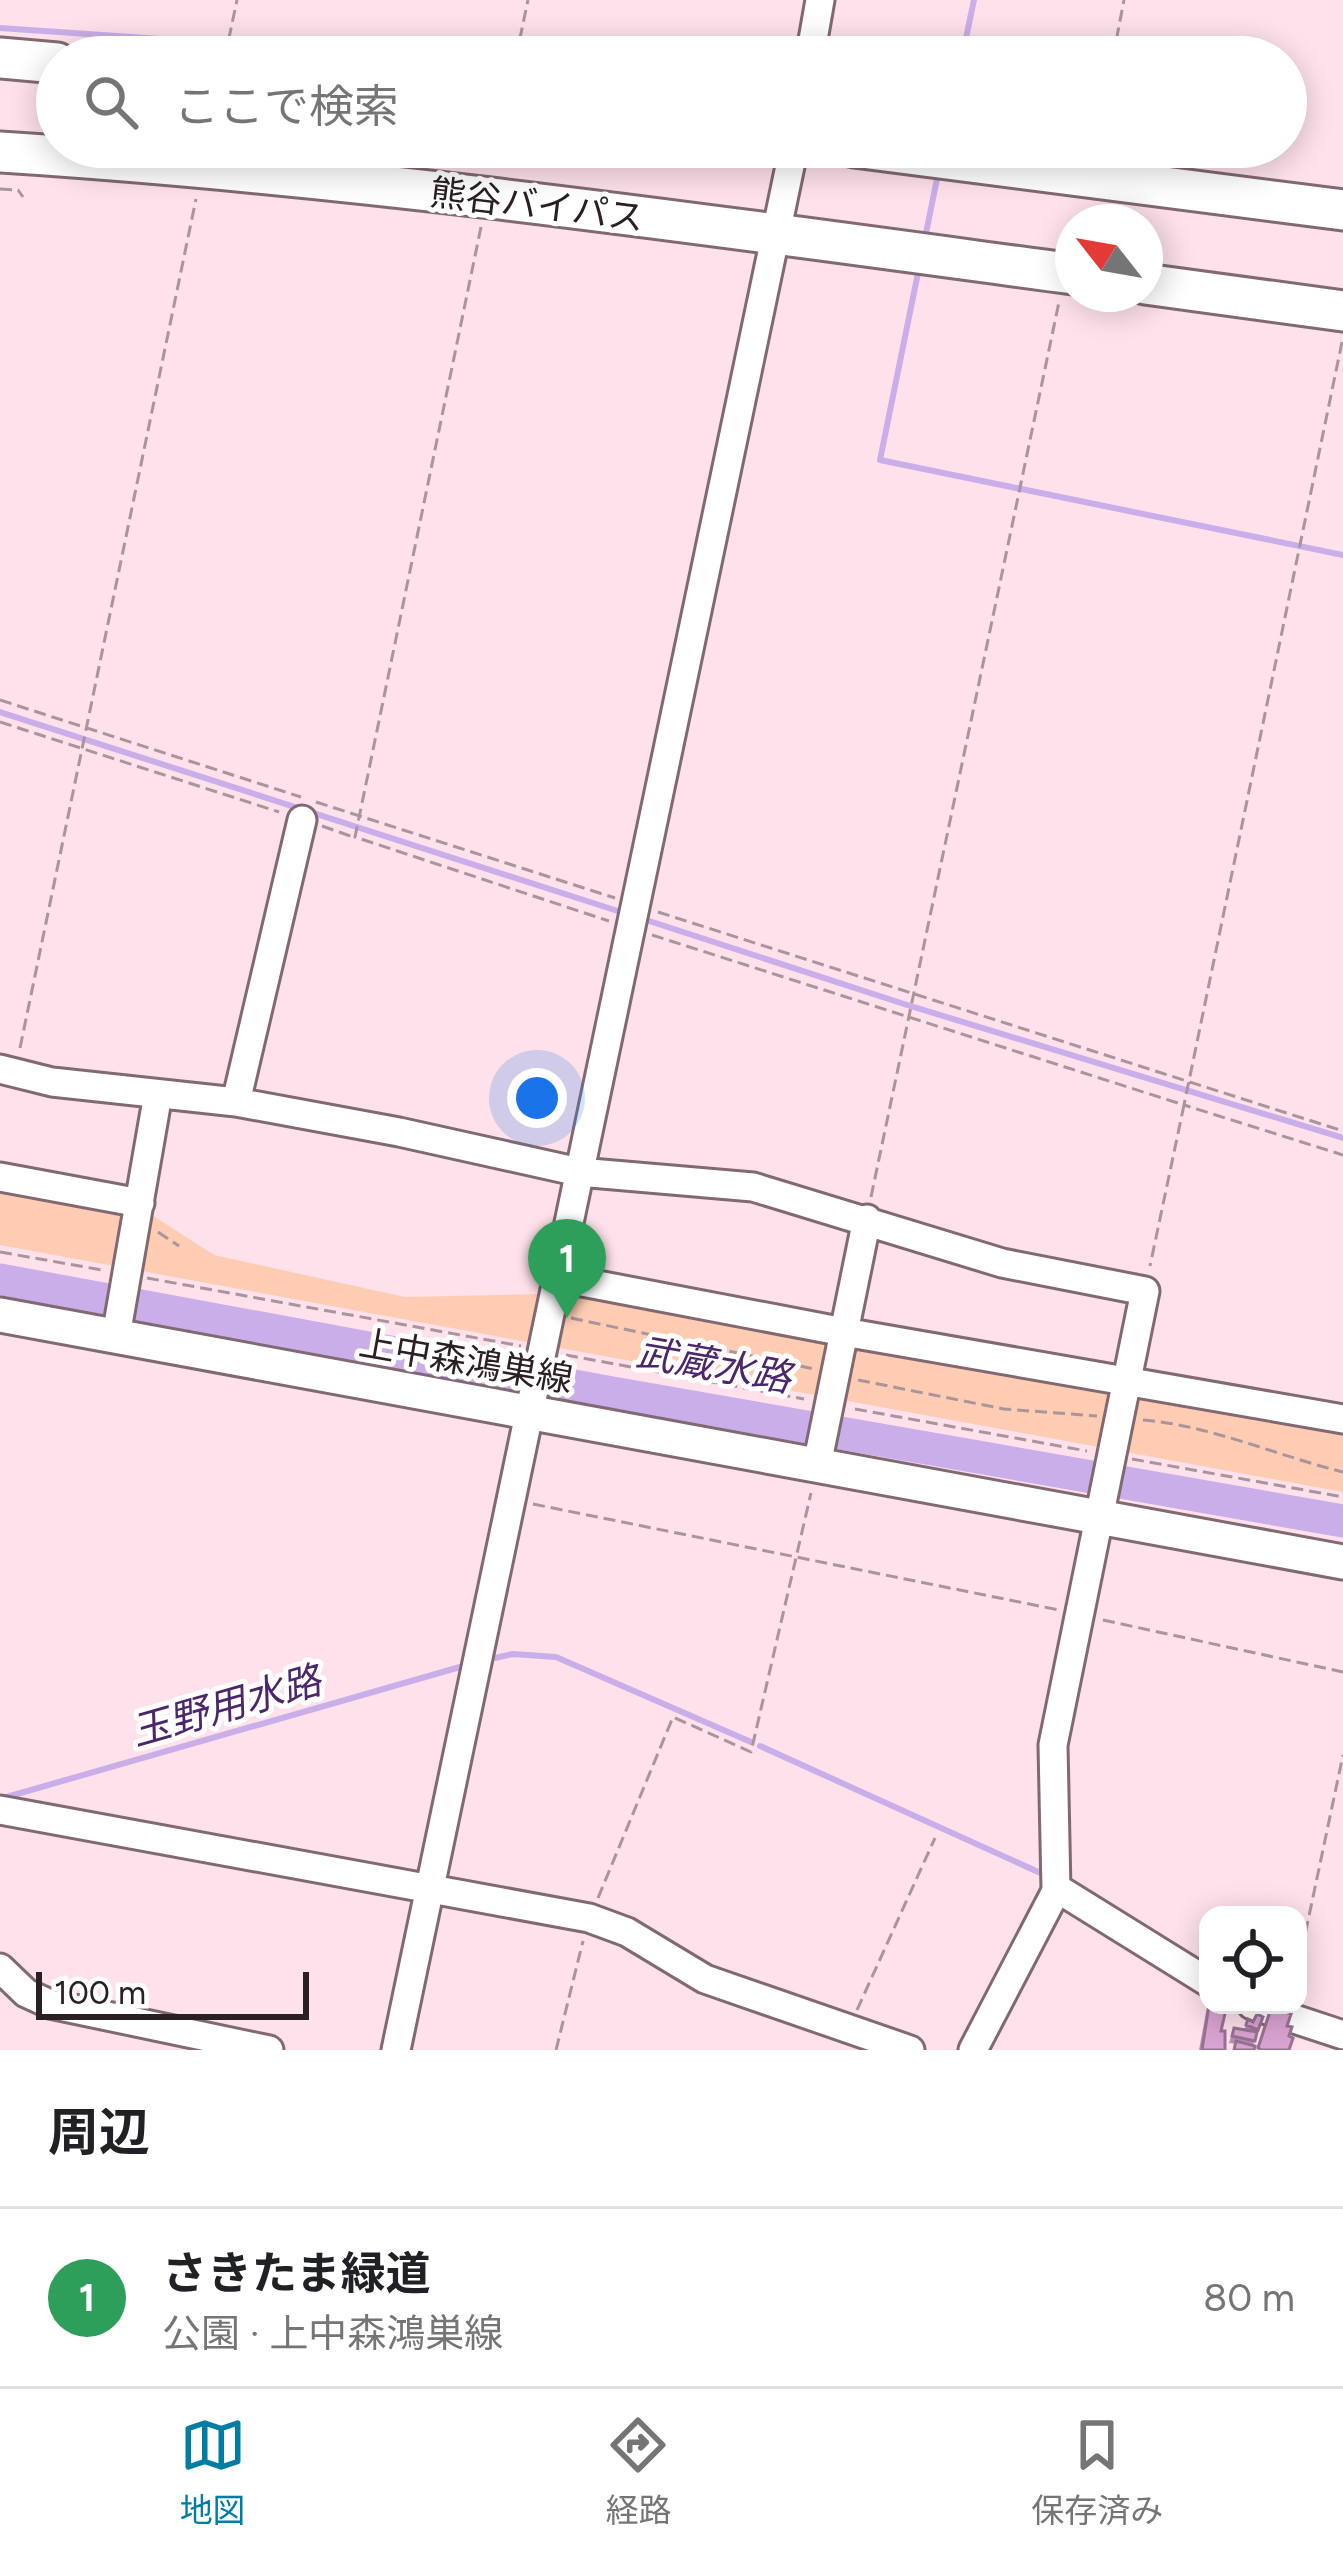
<!DOCTYPE html>
<html lang="ja">
<meta charset="utf-8">
<style>
:root{--surface:#fff;--page:#f2f2f2;--text:#202124;--muted:#757577;--line:#e0e0e0;--accent:#007da3}
body{margin:0;font-family:Figtree,"Noto Sans JP",sans-serif;background:var(--page);color:var(--text)}
.controls{position:absolute;right:36px;bottom:36px;display:grid;overflow:hidden;border-radius:24px;box-shadow:0 6px 30px #0003}
.controls button{width:108px;height:108px;display:grid;place-items:center;padding:0;border:0;border-bottom:3px solid var(--line);background:var(--surface);color:var(--text);font:60px sans-serif}
.compass{position:absolute;left:1055px;top:204px;width:108px;height:108px;border-radius:50%;background:var(--surface);box-shadow:0 6px 30px #0003;rotate:301deg}
.scale{position:absolute;left:36px;bottom:30px;width:273px;box-sizing:border-box;padding-left:12px;border:6px solid #2a2024;border-top:0;font-size:33px;line-height:42px;white-space:nowrap;color:#2a2024;-webkit-text-stroke:9px #fff;paint-order:stroke}
.you{position:absolute;left:537px;top:1098px;width:42px;height:42px;margin:-30px;border:9px solid #fff;border-radius:50%;background:#1a73e8;box-shadow:0 0 0 18px #1a73e833}
.badge{display:grid;place-items:center;width:78px;height:78px;border-radius:50%;background:var(--accent);color:#fff;font-size:39px;font-weight:700}
.pin{position:absolute;translate:-50% -99px;filter:drop-shadow(0 3px 6px #0008)}
.pin::after{content:'';position:absolute;top:63px;width:42px;height:36px;background:inherit;clip-path:polygon(0 0,100% 0,50% 100%)}
.list{margin:0;padding:0;list-style:none}
h2{display:flex;justify-content:space-between;align-items:center;height:156px;margin:0;padding:0 48px;font-size:51px}
h2 small{font-size:39px;font-weight:400;color:var(--muted)}
.list li{display:grid;grid-template-columns:78px 1fr auto;gap:36px;align-items:center;box-sizing:border-box;height:180px;padding:0 48px;border-top:3px solid var(--line)}
.list b{display:block;font-size:45px;white-space:nowrap}
.list p{margin:0;font-size:39px;white-space:nowrap;color:var(--muted)}
.list em{font-size:39px;font-style:normal;color:var(--muted)}
.icon{flex:none;width:66px;height:66px;fill:none;stroke:currentColor;stroke-width:2;stroke-linecap:round;stroke-linejoin:round}
.map{position:relative;flex:none;width:1343px;height:2050px;overflow:hidden}
.search{position:absolute;background:var(--surface);box-shadow:0 6px 30px #0003;left:36px;right:36px;top:36px;height:132px;display:flex;align-items:center;gap:30px;box-sizing:border-box;padding:0 42px;border-radius:66px;color:var(--muted);font-size:45px}
.sheet{height:336px;background:var(--surface)}
nav{display:flex;justify-content:space-around;align-items:center;box-sizing:border-box;height:168px;border-top:3px solid var(--line);background:var(--surface);font-size:33px;color:var(--muted)}
nav a{display:grid;justify-items:center;gap:6px}
nav .on{color:var(--accent)}
.map>svg:first-child{display:block}
.green{fill:#feccb3}
.lines{fill:none;stroke-linecap:round;stroke-linejoin:round}
.stream{stroke:#c9aeea;stroke-width:6}
.river{stroke:#c9aeea;stroke-width:33}
.minor-casing{stroke:#816971;stroke-width:33}
.major-casing{stroke:#816971;stroke-width:39}
.highway-casing{stroke:#816971;stroke-width:45}
.path{stroke:#aa959c;stroke-width:3;stroke-dasharray:12 6;stroke-linecap:butt}
.minor{stroke:#fff;stroke-width:27}
.major{stroke:#fff;stroke-width:33}
.highway{stroke:#fff;stroke-width:39}
.wall{fill:#bb8cb5}
.building{fill:#d9a3d2;stroke:#987293;stroke-width:3}
.labels{text-anchor:middle;dominant-baseline:central;stroke-width:10;stroke-linejoin:round;paint-order:stroke}
.street-label{font-size:36px;fill:#2a2024;stroke:#fff}
.water-label{font-size:39px;font-style:italic;fill:#4b266c;stroke:#fff}
</style>
<div class="map">
<svg width="1343" height="2050" viewBox="0 0 1343 2050">
<rect width="100%" height="100%" fill="#fee1ea"/>
<path class="green" d="M0,1182L152,1215L214,1255L405,1297L539,1294L561,1297L564,1286L1343,1429V1492L0,1245Z"/>
<g class="lines">
<path class="stream" d="M0,28L219,43L339,57
M962,57L974,0
M925,238L938,174
M919,268L880,460L1343,555
M0,712L624,913
M643,919L904,1004L1343,1138
M490,1659L513,1654L556,1657L751,1742
M760,1746L1045,1875
M3,1798L467,1665"/>
<path class="river" d="M0,1280L612,1393L1343,1521"/>
<defs>
<path id="minor" d="M810,57L820,0
M0,1069L52,1082L236,1102L399,1132L579,1172L753,1187L1002,1263L1145,1291L1053,1745L1056,1891L973,2050
M236,1102L302,820
M0,1177L140,1203
M556,1277L844,1332L1343,1419
M116,1336L158,1094
M817,1465L867,1219
M0,1810L589,1918L627,1932L705,1979L910,2050
M1056,1891L1063,1892L1208,1982
M0,1968L26,1993L50,2004L269,2050
M1252,2005L1343,2035
M396,2050L794,147"/>
<path id="major" d="M0,1315L1343,1562"/>
<path id="highway" d="M0,58L57,63
M854,147L1343,210
M0,152C359,175 717,226 1073,274
M1145,284L1343,311"/>
</defs>
<use href="#minor" class="minor-casing"/>
<use href="#major" class="major-casing"/>
<use href="#highway" class="highway-casing"/>
<path class="path" d="M225,57L237,0
M516,57L528,0
M1113,57L1124,0
M0,189L18,190L23,197
M481,227L355,837L609,921
M1084,300L1128,307
M1342,342L1184,1105L1343,1155
M0,700L301,797
M0,722L279,812
M316,802L615,898
M322,826L353,837
M658,912L1343,1131
M652,935L1184,1105L1150,1266
M20,1048L196,199
M871,1197L1059,302
M158,1232L179,1246
M0,1252L102,1270
M147,1278L521,1346
M571,1318L814,1369
M566,1355L804,1399
M858,1380L1004,1409L1097,1416
M855,1409L1087,1451
M1143,1420C1209,1425 1278,1456 1343,1472
M1132,1459L1343,1497
M533,1504L1059,1610
M1103,1620L1343,1672
M598,1898L673,1717L751,1752L811,1493
M1298,1968L1343,1755
M857,2010L935,1838
M556,2050L583,1941"/>
<use href="#minor" class="minor"/>
<use href="#major" class="major"/>
<use href="#highway" class="highway"/>
</g>
<path class="wall" d="M1208,2002V2005H1227L1221,2031L1225,2050H1199Z
M1263,2017L1253,2046L1229,2043L1234,2028L1244,2030L1246,2025Z"/>
<path class="building" d="M1209,2005H1227L1221,2031H1225V2050H1202Z
M1271,2008L1291,2014L1287,2026L1292,2027L1289,2036L1293,2038L1289,2050H1261L1258,2048Z
M1257,2014L1263,2017L1258,2030L1246,2025L1248,2019L1253,2022Z
M1234,2028L1257,2032L1255,2041L1232,2036Z
M1236,2041L1255,2046L1254,2050H1234Z"/>
<g class="labels">
<g class="street-label">
<text transform="translate(537 205) rotate(7)">熊谷バイパス</text>
<text transform="translate(466 1361) rotate(10)">上中森鴻巣線</text>
</g>
<g class="water-label">
<text transform="translate(714 1365) rotate(10)">武蔵水路</text>
<text transform="translate(226 1706) rotate(-16)">玉野用水路</text>
</g>
</g>
</svg>
<div class="controls">
<button><svg class="icon" aria-label="locate" viewBox="0 0 24 24"><circle cx="12" cy="12" r="6"/><path d="M12 2v4M12 18v4M2 12h4M18 12h4"/></svg></button>
</div>
<svg class="compass" viewBox="-18 -18 36 36"><path d="M0-13l5 13h-10z" fill="#e53935"/><path d="M0 13l5-13h-10z" fill="#757577"/></svg>
<div class="scale">100 m</div>
<div class="you"></div>
<div class="pin badge" style="left:567px;top:1318px;background:#2e9e5b">1</div>
<div class="search"><svg class="icon" aria-label="search" viewBox="0 0 24 24"><circle cx="10" cy="10" r="6"/><path d="M15 15l6 6"/></svg>ここで検索</div>
</div>
<section class="sheet">
<h2>周辺<small></small></h2>
<ul class="list">
<li><span class="badge" style="background:#2e9e5b">1</span><div><b>さきたま緑道</b><p>公園 · 上中森鴻巣線</p></div><em>80 m</em></li>
</ul>
</section>
<nav>
<a class="on"><svg class="icon" aria-label="map" viewBox="0 0 24 24"><path d="M3 6l6-2 6 2 6-2v14l-6 2-6-2-6 2zM9 4v14M15 6v14"/></svg>地図</a>
<a><svg class="icon" aria-label="directions" viewBox="0 0 24 24"><path d="M12 3l9 9-9 9-9-9zM9 14v-3h6M13 9l2 2-2 2"/></svg>経路</a>
<a><svg class="icon" aria-label="saved" viewBox="0 0 24 24"><path d="M7 4h10v16l-5-4-5 4z"/></svg>保存済み</a>
</nav>
